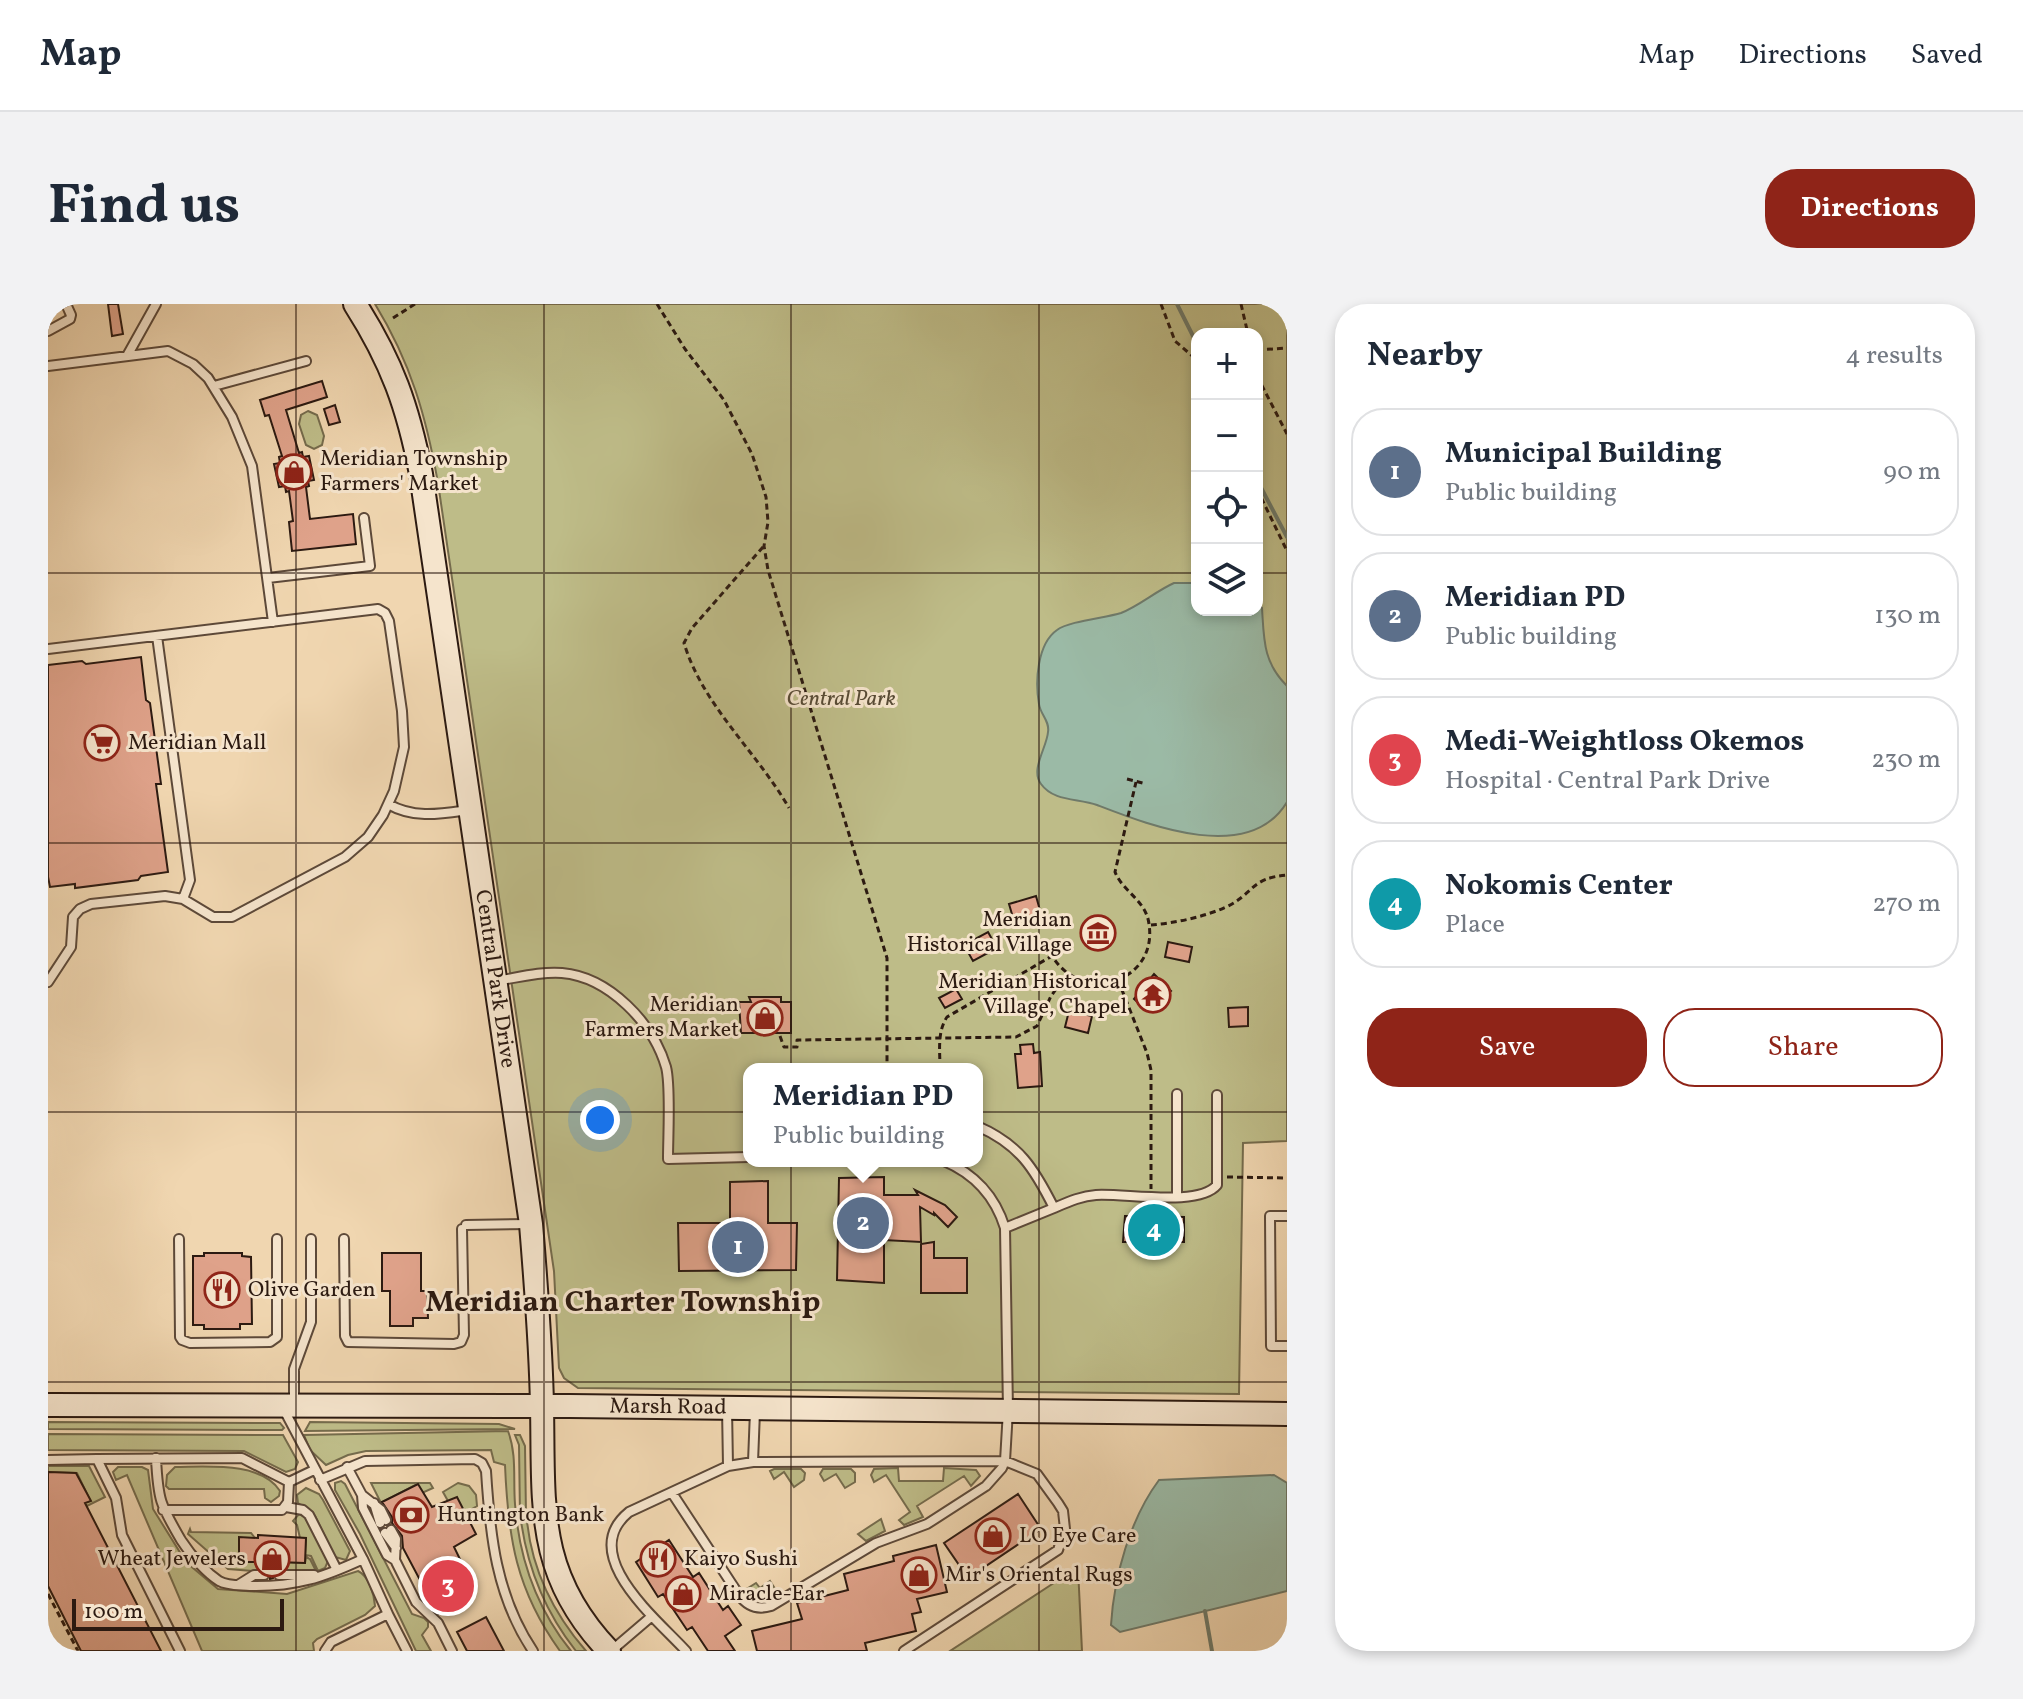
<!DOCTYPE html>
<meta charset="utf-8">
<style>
:root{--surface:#fff;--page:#f2f2f3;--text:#1f2937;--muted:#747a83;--line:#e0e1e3;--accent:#8f2418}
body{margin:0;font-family:Vollkorn,serif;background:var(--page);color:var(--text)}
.controls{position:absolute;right:24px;top:24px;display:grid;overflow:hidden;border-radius:16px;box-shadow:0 4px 12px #0003}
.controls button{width:72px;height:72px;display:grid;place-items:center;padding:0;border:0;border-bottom:2px solid var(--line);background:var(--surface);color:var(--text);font:40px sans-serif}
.scale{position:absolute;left:24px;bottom:20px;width:212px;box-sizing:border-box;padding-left:8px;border:4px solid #2c1a11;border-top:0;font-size:22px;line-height:28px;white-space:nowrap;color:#2c1a11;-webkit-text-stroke:6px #f5e4cc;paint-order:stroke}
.you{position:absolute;left:552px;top:816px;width:28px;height:28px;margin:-20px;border:6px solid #fff;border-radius:50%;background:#1a73e8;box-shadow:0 0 0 12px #1a73e833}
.badge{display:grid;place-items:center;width:52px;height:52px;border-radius:50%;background:var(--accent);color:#fff;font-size:26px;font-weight:700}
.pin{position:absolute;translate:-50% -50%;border:4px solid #fff;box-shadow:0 2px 8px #0006}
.popup{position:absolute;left:695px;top:759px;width:240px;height:104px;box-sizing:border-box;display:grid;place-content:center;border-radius:16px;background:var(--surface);filter:drop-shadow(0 2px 6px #0005);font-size:26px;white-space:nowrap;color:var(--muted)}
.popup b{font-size:30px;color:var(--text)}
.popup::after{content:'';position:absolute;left:50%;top:100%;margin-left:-16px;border:16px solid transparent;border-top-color:var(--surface)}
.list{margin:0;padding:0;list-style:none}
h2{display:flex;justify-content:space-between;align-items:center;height:104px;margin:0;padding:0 32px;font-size:34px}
h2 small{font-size:26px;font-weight:400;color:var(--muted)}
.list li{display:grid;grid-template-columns:52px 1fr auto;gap:24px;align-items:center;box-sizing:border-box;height:128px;margin:0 16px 16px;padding:0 16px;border:2px solid var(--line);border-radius:32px}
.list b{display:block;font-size:30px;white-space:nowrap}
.list p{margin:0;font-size:26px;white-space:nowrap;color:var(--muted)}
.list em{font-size:26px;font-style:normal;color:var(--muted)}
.actions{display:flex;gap:16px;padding:24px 32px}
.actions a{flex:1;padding:18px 0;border:2px solid var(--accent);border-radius:32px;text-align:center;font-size:28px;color:var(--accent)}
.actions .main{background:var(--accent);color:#fff}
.icon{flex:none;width:44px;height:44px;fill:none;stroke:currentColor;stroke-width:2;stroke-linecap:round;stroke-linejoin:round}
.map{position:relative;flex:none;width:1239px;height:1347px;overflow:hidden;border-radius:32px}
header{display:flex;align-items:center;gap:48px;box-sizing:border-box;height:112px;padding:0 40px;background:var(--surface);border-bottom:2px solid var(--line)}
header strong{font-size:38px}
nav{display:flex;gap:44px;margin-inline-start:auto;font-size:28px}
.intro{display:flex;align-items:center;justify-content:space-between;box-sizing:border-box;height:192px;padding:0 48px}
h1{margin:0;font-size:56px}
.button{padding:20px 36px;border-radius:32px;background:var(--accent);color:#fff;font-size:28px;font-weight:700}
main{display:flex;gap:48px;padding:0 48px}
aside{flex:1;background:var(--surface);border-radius:32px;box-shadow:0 4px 12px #0003}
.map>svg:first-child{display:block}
.green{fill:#bebc88;stroke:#756b4c;stroke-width:2;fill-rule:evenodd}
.water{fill:#9bbaa6;stroke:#6f7a6a;stroke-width:2}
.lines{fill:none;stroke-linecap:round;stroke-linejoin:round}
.stream{stroke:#6f7a6a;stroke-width:4}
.building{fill:#dfa28a;stroke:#2c1a11;stroke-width:2}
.lane-casing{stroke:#5d4939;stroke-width:12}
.secondary-casing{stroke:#2c1a11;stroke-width:26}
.path{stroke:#2c1a11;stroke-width:3;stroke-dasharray:6 4;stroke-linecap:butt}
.lane{stroke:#f5e4cc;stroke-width:8}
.secondary{stroke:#f5e4cc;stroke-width:22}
.grid{fill:none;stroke:#2c1a11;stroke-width:2;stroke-opacity:0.55}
.labels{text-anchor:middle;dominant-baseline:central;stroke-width:6;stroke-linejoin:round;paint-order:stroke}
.poi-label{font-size:22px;fill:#2c1a11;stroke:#f5e4cc;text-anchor:start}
.park-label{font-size:22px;font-style:italic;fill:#584b35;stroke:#f5e4cc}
.street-label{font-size:22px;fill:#2c1a11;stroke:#f5e4cc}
.district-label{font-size:30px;font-weight:bold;fill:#2c1a11;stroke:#f5e4cc}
</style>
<header>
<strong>Map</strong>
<nav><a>Map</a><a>Directions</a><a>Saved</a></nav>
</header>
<div class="intro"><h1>Find us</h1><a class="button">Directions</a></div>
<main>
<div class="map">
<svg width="1239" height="1347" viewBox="0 0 1239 1347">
<rect width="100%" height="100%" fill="#f0d6b0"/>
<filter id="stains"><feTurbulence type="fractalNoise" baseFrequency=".0025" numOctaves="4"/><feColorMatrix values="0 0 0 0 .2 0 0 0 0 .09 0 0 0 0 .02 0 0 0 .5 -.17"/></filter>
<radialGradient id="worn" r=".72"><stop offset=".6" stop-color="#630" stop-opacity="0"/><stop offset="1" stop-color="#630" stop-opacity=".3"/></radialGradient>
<path class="green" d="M327,0H1239V837L1195,839L1191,1090L530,1084L516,1074L511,1064L506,967L390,179C378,112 363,59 327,0ZM1149,30H1209V306H1149ZM701,765H929V857H701Z
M260,107L269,111L276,132L274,141L266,145L258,141L251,120L253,111Z
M0,1118L232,1119L236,1124L234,1126L0,1125Z
M262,1118L451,1120L467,1125L257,1127Z
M460,1127C469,1151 465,1175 467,1200C471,1254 489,1305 523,1347H512C468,1286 460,1234 457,1161L446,1158L443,1146L318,1147L300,1151L278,1161L262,1146L256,1131Z
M0,1130L235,1131L250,1158L247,1165L238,1168L196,1147L0,1146Z
M467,1131H472L477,1142L478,1212H472L471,1141Z
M0,1162H41L57,1193L39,1202L37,1199L42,1196L29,1169L0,1168Z
M70,1163H94L100,1166L105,1205L138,1258L170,1285L239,1290L310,1267C321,1272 326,1290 327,1302L317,1311L269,1335L265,1339L266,1347H154L79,1171L68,1176L65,1168Z
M127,1163C157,1163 213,1157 232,1187L231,1192L223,1198L217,1194L216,1185H121L118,1182L119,1171Z
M850,1164L851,1177H895L896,1164L928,1166L932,1172L923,1182L916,1172L869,1202L875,1213L856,1221L851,1216L862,1208L838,1171L826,1178L823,1171L826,1165Z
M726,1165H753L757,1169L756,1176L746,1183L736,1168L726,1175L722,1167Z
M775,1165H803L807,1169V1178L797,1184L788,1170L776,1177L772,1170Z
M293,1177L297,1180L364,1310L376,1314L380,1318V1323L374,1331L383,1347H368L312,1230L287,1186V1179Z
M323,1179H382L385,1184L374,1189L369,1180L333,1199Z
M410,1179L421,1182L428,1191L429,1202L417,1209L400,1197L395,1188Z
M258,1184L271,1190L275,1196L302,1247L298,1256L287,1253L267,1212L250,1199L249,1191Z
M251,1210L257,1213L280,1257L277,1264L270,1267L263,1252L257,1251L258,1235L252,1234L249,1221L245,1217Z
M833,1215L837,1227L818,1237L810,1230Z
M473,1217H479C484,1266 506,1310 538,1347H528C497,1308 480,1266 473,1217Z
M142,1225L143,1228L203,1229L207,1234H191V1258H216V1268L180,1265L140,1230Z
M258,1253L262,1255L268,1267L231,1268V1258L257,1259Z
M1030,1264L1034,1347H902L1015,1273Z
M722,1277L728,1286L726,1291C715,1296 706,1296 697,1286L708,1279L712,1284Z"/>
<path class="water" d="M1126,279H1149V306H1209V298L1214,304C1216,336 1215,358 1239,382V498C1201,561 1101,521 1049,501C1030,494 1006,498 993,480C982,466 999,443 1000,428C1002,417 992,410 991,400C987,378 989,340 1009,326C1021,317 1057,314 1073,309C1091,302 1108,287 1126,279Z
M1226,1171L1239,1179V1287L1072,1328L1063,1321C1066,1272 1082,1215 1111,1176Z"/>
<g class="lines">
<path class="stream" d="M1129,0L1149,40
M1209,176L1239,233
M1157,1307L1164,1347"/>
</g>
<path class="building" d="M60,0H70L75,30L64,32Z
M274,77L279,93L238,106L251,149L254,148L255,153L261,152L266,176L260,177L261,182L258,183L262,215L305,210L308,240L244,247L241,218L245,217L241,187L238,188L237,182L231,183L226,160L232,159L231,153L234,152L221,111L217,112L212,96Z
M287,101L292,118L281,121L276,105Z
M93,353L98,396L102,399L113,480H108L120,568L93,572L90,576L27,584V580L2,583L0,573V361L34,357L38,360Z
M988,592L993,610L966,617L961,600Z
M940,628L949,644L925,657L916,641Z
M1120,638L1144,643L1141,658L1117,653Z
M1106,670L1123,687L1099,707L1086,695Z
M908,685L914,695L897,704L891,694Z
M701,693H733V698H743V729H693L691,698H703Z
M1200,703V722L1181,723L1180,704Z
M1021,707L1044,712L1040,729L1017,723Z
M985,740L986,749L992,748L994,782L970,784L967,750H973L972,741Z
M836,873V891H870L867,886L897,901L909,913L900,923L886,909V911L872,903L873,938L836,936V979L789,976L791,874Z
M720,877V919H749L748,966L631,967L630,919H682V878Z
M1077,912L1136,913V938H1117V944H1090V938H1075Z
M886,938V954H919V989H873V940Z
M156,949H194V952L203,953L204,1020H192V1025H156V1021H145V952H156Z
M334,949H373V987H379L380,1014H365V1022H342V987H334Z
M0,1168L28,1169L43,1197L37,1199L113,1347H33L0,1282Z
M370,1180L384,1203L409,1193L428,1230L406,1243L425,1282L422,1283L426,1291L390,1310L355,1244L354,1232L344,1219V1213L334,1198Z
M970,1190L993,1225L920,1274L896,1239Z
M210,1231L258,1234L257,1259L231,1258V1264L225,1267V1274L222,1275V1268L216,1264V1258H191V1233L210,1234Z
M621,1236L645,1273L651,1269L675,1306L680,1302L693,1321L677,1332L687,1347H660L644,1323L639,1326L615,1290L610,1293L588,1258Z
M888,1241L899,1288L869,1295L873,1308L864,1310L868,1327L817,1339L819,1347H709L704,1327L754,1315L749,1299L800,1286L796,1270L846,1257L845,1252Z
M438,1313L456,1347H419L409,1328Z"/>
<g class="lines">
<defs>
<path id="lane" d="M0,27L22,15L23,11L18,0
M79,52L108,0
M0,62L120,47L145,60L160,74L184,113L204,162L225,318
M166,82L258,57
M220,274L322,262L316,214
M109,332L142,576L135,595
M0,345L330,305L337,309L341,317L354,407L356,443L346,487L335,511L320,533L297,553L184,613H165L135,595L117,592L43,600L32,605L25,613L23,643L0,678
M340,500C366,515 392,510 420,506
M448,677C468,674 493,667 514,669C561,673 605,719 618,763C623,782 620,832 620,855L701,853
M929,822C971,840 986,864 1006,904L957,924
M1129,892V790
M1006,904C1020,898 1033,892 1048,891C1077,889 1151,903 1169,881V791
M1239,912H1222L1223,1042H1239
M418,921L482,920
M131,935L132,1033L134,1036L142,1039L222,1038L229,1033V935
M296,935L297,1032L300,1038L406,1040L413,1038L416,1031L414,925
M246,1101V1065L263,1018V935
M235,1104L315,1255L340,1310L283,1338L277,1347
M679,1104L680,1162
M108,1154C110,1196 112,1200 133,1236C143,1251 156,1267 171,1277C180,1282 191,1281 202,1282C247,1283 274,1274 315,1255
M49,1155L194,1154L241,1178
M0,1156L49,1155L68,1194L74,1231L132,1347
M705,1158L707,1107
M299,1163L314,1191L315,1204L339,1251L347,1256L368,1298L390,1319L404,1347
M272,1176L317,1157L427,1155L434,1159L438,1167C442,1231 448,1292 485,1347
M241,1178L266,1166
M624,1189L691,1291C699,1302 710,1306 723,1302L828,1239L879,1220L938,1182L954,1164L957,1157L960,1106L957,924C947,892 927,870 896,857
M314,1191L333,1206L338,1216
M326,1199L332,1219
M238,1203L255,1206L261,1211L289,1266
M115,1206H234L240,1198L241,1178
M343,1226L348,1235L347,1256
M337,1229L348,1244
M231,1271H266
M190,1281L206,1271H216
M340,1310L359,1347
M0,1340L4,1347
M563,1347L604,1312
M638,1347C610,1316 528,1251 581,1208L680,1162L705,1158L957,1157L989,1170L1010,1199L1015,1207L1017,1225L1010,1246L856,1347"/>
<g id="secondary">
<path id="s1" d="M307,0C344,58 360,103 373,170L483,920C488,981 493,1042 494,1103C496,1201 487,1270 561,1347"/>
<path id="s2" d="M0,1101L522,1102L1239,1110"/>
</g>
</defs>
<use href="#lane" class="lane-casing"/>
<use href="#secondary" class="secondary-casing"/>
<path class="path" d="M609,0L637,45L676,96L704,150L718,193L720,218L716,242L720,266L839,654V762H829
M1113,0L1127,37L1149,56
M1193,0L1200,30
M345,14L367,0
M1209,46L1239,44
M1209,72L1239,130
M1209,185L1239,247
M715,243L644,324L636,339C655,402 709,448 741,504
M1079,475L1098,480
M1103,621C1127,619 1156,613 1178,603C1206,590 1202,574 1239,571
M1070,676L1099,749L1103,766V885
M732,732L736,743H749V736L968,733L989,722L1003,692L1019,670
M892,765C892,747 889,728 899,713L1004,652C1035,702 1110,678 1101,620C1098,596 1075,588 1067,568L1088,478
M1179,873L1239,874
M0,1290L30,1347"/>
<use href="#lane" class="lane"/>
<use href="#secondary" class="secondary"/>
</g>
<path class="grid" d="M248,0V1347M496,0V1347M743,0V1347M991,0V1347M0,269H1149M1209,269H1239M0,539H1239M0,808H1239M0,1078H1239"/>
<defs>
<symbol id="shop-ring" viewBox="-11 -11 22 22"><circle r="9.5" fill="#f5e4cc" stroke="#8f2418" stroke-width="1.5"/><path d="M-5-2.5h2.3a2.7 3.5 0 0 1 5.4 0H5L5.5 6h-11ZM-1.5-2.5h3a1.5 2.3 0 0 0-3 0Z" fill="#8f2418"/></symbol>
<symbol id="supermarket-ring" viewBox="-11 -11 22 22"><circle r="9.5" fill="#f5e4cc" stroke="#8f2418" stroke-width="1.5"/><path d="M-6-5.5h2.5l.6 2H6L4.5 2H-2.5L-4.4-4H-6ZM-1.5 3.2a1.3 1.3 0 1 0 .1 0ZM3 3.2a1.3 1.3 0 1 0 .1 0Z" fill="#8f2418"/></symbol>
<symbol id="museum-ring" viewBox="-11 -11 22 22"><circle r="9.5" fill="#f5e4cc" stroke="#8f2418" stroke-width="1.5"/><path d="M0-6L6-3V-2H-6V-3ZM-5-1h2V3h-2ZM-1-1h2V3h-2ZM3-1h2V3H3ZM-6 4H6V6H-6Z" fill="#8f2418"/></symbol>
<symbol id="temple-ring" viewBox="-11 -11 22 22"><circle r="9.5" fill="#f5e4cc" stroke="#8f2418" stroke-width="1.5"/><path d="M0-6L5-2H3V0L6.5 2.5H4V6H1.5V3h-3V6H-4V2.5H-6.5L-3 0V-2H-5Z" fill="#8f2418"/></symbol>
<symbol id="restaurant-ring" viewBox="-11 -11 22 22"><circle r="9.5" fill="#f5e4cc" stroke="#8f2418" stroke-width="1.5"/><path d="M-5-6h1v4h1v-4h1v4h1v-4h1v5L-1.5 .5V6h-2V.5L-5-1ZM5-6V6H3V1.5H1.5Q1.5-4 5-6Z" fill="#8f2418"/></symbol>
<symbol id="bank-ring" viewBox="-11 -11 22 22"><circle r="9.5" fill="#f5e4cc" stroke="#8f2418" stroke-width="1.5"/><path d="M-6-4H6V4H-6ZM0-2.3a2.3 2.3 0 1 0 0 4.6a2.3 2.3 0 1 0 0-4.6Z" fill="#8f2418"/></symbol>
</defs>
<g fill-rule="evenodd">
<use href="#shop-ring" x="226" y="148" width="40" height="40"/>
<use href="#supermarket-ring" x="34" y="419" width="40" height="40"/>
<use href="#museum-ring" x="1030" y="609" width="40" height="40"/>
<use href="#temple-ring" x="1085" y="671" width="40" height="40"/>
<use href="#shop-ring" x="697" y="694" width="40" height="40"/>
<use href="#restaurant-ring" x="154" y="966" width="40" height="40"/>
<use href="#bank-ring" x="343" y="1191" width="40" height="40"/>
<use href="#shop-ring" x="925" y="1212" width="40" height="40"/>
<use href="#shop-ring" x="204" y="1235" width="40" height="40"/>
<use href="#restaurant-ring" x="590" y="1235" width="40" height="40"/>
<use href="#shop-ring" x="851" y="1251" width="40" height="40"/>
<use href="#shop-ring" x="615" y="1270" width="40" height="40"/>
</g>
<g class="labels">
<g class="poi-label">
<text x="272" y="155">Meridian Township<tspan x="272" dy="25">Farmers' Market</tspan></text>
<text x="80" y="439">Meridian Mall</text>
<text x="1024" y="616" text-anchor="end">Meridian<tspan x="1024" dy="25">Historical Village</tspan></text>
<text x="1079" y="678" text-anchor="end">Meridian Historical<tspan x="1079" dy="25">Village, Chapel</tspan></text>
<text x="691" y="701" text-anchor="end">Meridian<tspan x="691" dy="25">Farmers Market</tspan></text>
<text x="200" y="986">Olive Garden</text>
<text x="389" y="1211">Huntington Bank</text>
<text x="971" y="1232">LO Eye Care</text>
<text x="198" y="1255" text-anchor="end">Wheat Jewelers</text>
<text x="636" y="1255">Kaiyo Sushi</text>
<text x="897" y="1271">Mir's Oriental Rugs</text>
<text x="661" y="1290">Miracle-Ear</text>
</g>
<g class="park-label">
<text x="793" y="395">Central Park</text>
</g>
<g class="street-label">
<text stroke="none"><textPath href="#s1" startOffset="694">Central Park Drive</textPath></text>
<text stroke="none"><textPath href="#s2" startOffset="620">Marsh Road</textPath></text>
</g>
<g class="district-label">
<text x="575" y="999">Meridian Charter Township</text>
</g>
</g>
<rect width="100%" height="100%" filter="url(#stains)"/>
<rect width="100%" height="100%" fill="url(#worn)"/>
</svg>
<div class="controls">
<button>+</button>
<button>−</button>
<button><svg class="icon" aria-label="locate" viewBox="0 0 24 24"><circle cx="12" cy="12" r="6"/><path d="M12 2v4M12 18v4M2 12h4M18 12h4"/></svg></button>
<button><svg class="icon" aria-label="layers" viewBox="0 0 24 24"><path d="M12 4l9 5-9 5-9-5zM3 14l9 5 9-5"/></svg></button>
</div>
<div class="scale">100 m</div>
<div class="you"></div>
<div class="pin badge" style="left:690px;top:943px;background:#5c6f8a">1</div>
<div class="pin badge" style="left:815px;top:919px;background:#5c6f8a">2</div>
<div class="popup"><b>Meridian PD</b>Public building</div>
<div class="pin badge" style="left:400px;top:1282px;background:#e0444e">3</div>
<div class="pin badge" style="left:1106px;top:926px;background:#0f9aa8">4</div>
</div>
<aside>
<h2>Nearby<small>4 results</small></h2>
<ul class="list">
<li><span class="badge" style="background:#5c6f8a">1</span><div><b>Municipal Building</b><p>Public building</p></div><em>90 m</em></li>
<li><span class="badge" style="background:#5c6f8a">2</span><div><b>Meridian PD</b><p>Public building</p></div><em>130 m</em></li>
<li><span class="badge" style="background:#e0444e">3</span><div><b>Medi-Weightloss Okemos</b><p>Hospital · Central Park Drive</p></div><em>230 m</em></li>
<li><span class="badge" style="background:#0f9aa8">4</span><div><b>Nokomis Center</b><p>Place</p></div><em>270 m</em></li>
</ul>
<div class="actions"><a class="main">Save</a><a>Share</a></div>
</aside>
</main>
